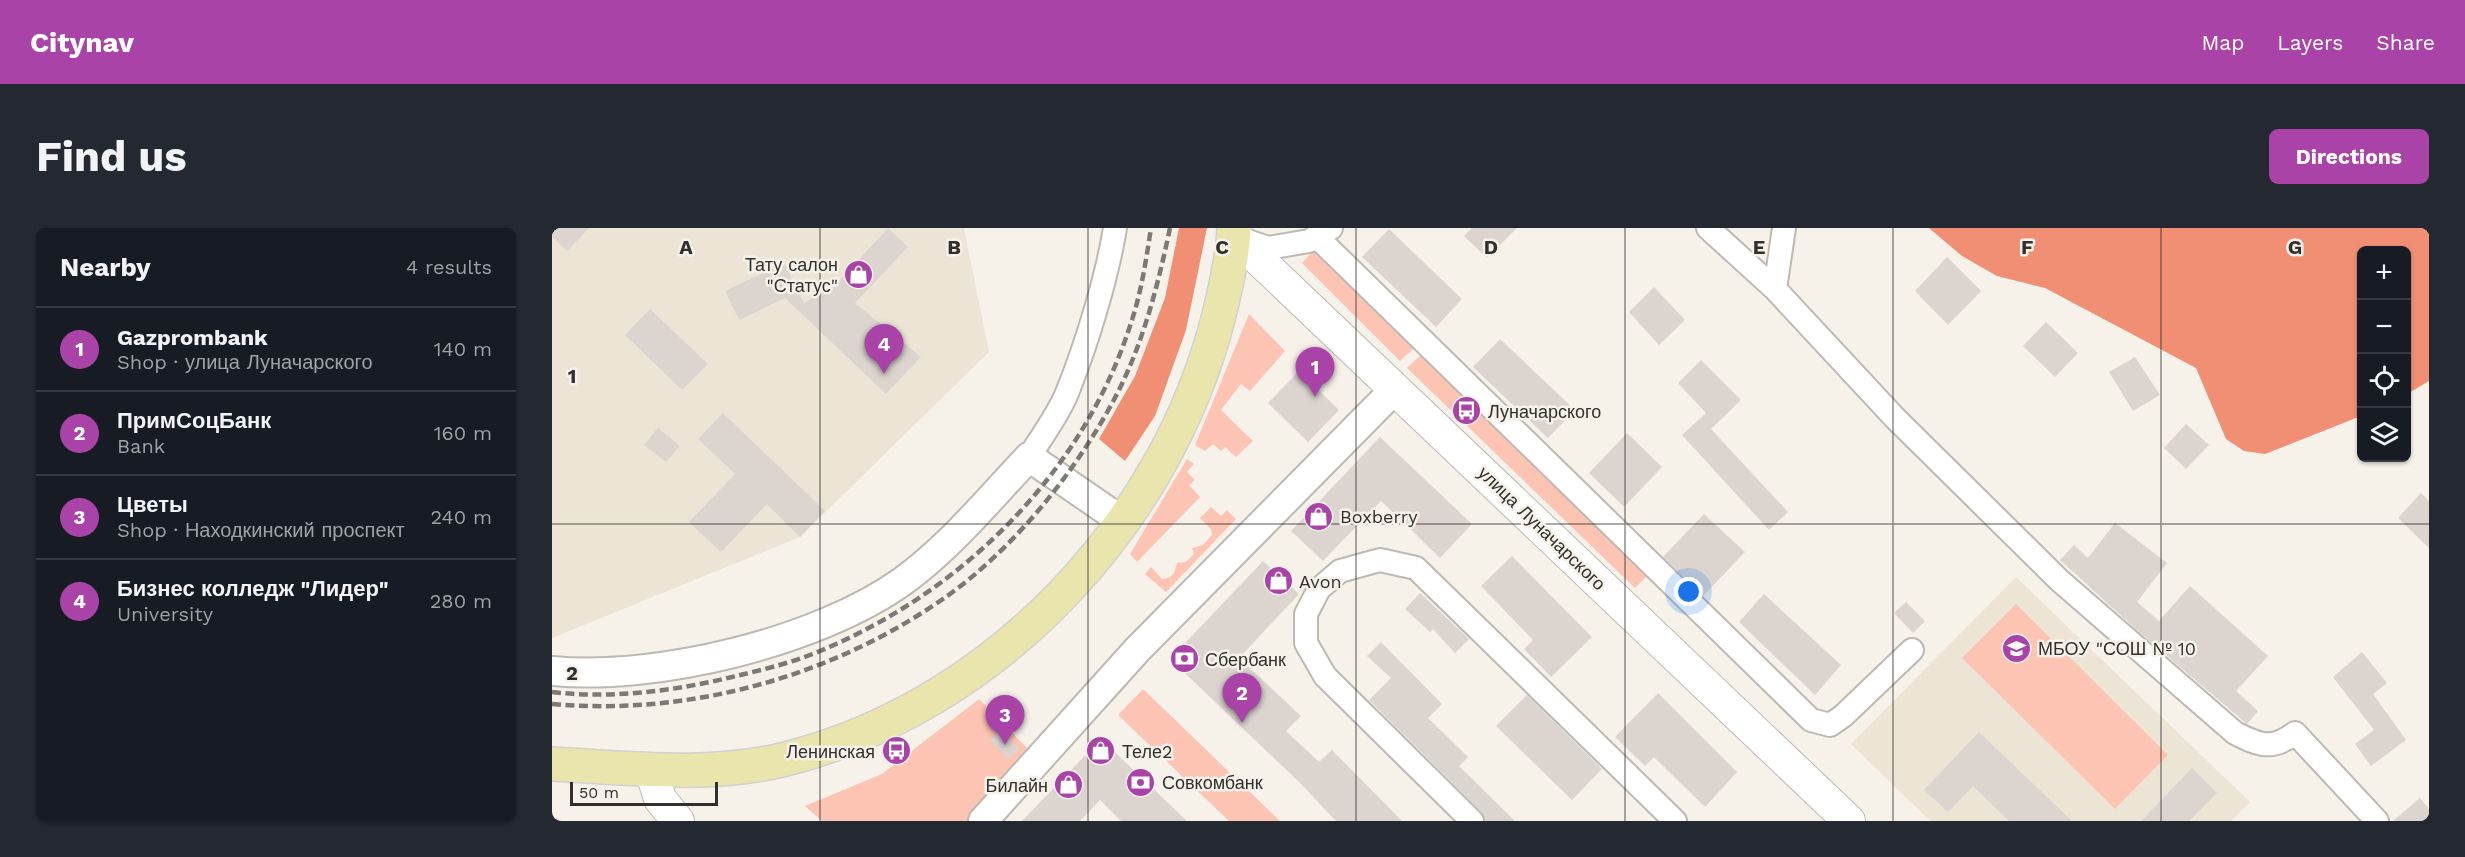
<!DOCTYPE html>
<meta charset="utf-8">
<style>
:root{--surface:#171b24;--page:#242831;--text:#f1f3f6;--muted:#9ea1a6;--line:#363941;--accent:#a943a7}
body{margin:0;font-family:"Work Sans",sans-serif;background:var(--page);color:var(--text)}
.controls{position:absolute;right:18px;top:18px;display:grid;overflow:hidden;border-radius:9px;box-shadow:0 2px 4px #0004}
.controls button{width:54px;height:54px;display:grid;place-items:center;padding:0;border:0;border-bottom:2px solid var(--line);background:var(--surface);color:var(--text);font:30px sans-serif}
.scale{position:absolute;left:18px;bottom:15px;width:148px;box-sizing:border-box;padding-left:6px;border:3px solid #32302d;border-top:0;font-size:16px;line-height:21px;white-space:nowrap;color:#32302d;-webkit-text-stroke:4px #f6f2ea;paint-order:stroke}
.you{position:absolute;left:1137px;top:364px;width:21px;height:21px;margin:-15px;border:4px solid #fff;border-radius:50%;background:#1a73e8;box-shadow:0 0 0 9px #1a73e833}
.badge{display:grid;place-items:center;width:39px;height:39px;border-radius:50%;background:var(--accent);color:#fff;font-size:20px;font-weight:700}
.pin{position:absolute;translate:-50% -50px;filter:drop-shadow(0 2px 3px #0008)}
.pin::after{content:'';position:absolute;top:32px;width:21px;height:18px;background:inherit;clip-path:polygon(0 0,100% 0,50% 100%)}
.list{margin:0;padding:0;list-style:none}
h2{display:flex;justify-content:space-between;align-items:center;height:78px;margin:0;padding:0 24px;font-size:26px}
h2 small{font-size:20px;font-weight:400;color:var(--muted)}
.list li{display:grid;grid-template-columns:39px 1fr auto;gap:18px;align-items:center;box-sizing:border-box;height:84px;padding:0 24px;border-top:2px solid var(--line)}
.list b{display:block;font-size:22px;white-space:nowrap}
.list p{margin:0;font-size:20px;white-space:nowrap;color:var(--muted)}
.list em{font-size:20px;font-style:normal;color:var(--muted)}
.icon{flex:none;width:33px;height:33px;fill:none;stroke:currentColor;stroke-width:2;stroke-linecap:round;stroke-linejoin:round}
.map{position:relative;flex:none;width:1877px;height:593px;overflow:hidden;border-radius:9px}
header{display:flex;align-items:center;gap:36px;box-sizing:border-box;height:84px;padding:0 30px;background:var(--accent);color:#fff}
header strong{font-size:28px}
nav{display:flex;gap:33px;margin-inline-start:auto;font-size:21px}
.intro{display:flex;align-items:center;justify-content:space-between;box-sizing:border-box;height:144px;padding:0 36px}
h1{margin:0;font-size:42px}
.button{padding:15px 27px;border-radius:9px;background:var(--accent);color:#fff;font-size:21px;font-weight:700}
main{display:flex;gap:36px;padding:0 36px}
aside{flex:1;background:var(--surface);border-radius:9px;box-shadow:0 2px 4px #0004}
.map>svg:first-child{display:block}
.built{fill:#ece5d6}
.green{fill:#fec4b3}
.forest{fill:#f08f73}
.building{fill:#dbd4cf}
.lines{fill:none;stroke-linecap:round;stroke-linejoin:round}
.minor-casing{stroke:#bdb9b2;stroke-width:26}
.tertiary-casing{stroke:#bdb9b2;stroke-width:32}
.secondary-casing{stroke:#bdb9b2;stroke-width:34}
.primary-casing{stroke:#d2d1d1;stroke-width:36}
.minor{stroke:#fff;stroke-width:22}
.tertiary{stroke:#fff;stroke-width:28}
.secondary{stroke:#fff;stroke-width:32}
.primary{stroke:#e9e5ad;stroke-width:33}
.rail{stroke:#7c7974;stroke-width:4.5;stroke-dasharray:9 4.5;stroke-linecap:butt}
.grid{fill:none;stroke:#32302d;stroke-width:1.5;stroke-opacity:0.55}
.labels{text-anchor:middle;dominant-baseline:central;stroke-width:5;stroke-linejoin:round;paint-order:stroke}
.poi-label{font-size:18px;fill:#32302d;stroke:#f6f2ea;text-anchor:start}
.street-label{font-size:18px;fill:#32302d;stroke:#f6f2ea}
.grid-label{font-size:20px;text-anchor:middle;font-weight:bold;fill:#32302d;stroke:#f6f2ea;stroke-width:5;stroke-linejoin:round;paint-order:stroke}
</style>
<header>
<strong>Citynav</strong>
<nav><a>Map</a><a>Layers</a><a>Share</a></nav>
</header>
<div class="intro"><h1>Find us</h1><a class="button">Directions</a></div>
<main>
<aside>
<h2>Nearby<small>4 results</small></h2>
<ul class="list">
<li><span class="badge">1</span><div><b>Gazprombank</b><p>Shop · улица Луначарского</p></div><em>140 m</em></li>
<li><span class="badge">2</span><div><b>ПримСоцБанк</b><p>Bank</p></div><em>160 m</em></li>
<li><span class="badge">3</span><div><b>Цветы</b><p>Shop · Находкинский проспект</p></div><em>240 m</em></li>
<li><span class="badge">4</span><div><b>Бизнес колледж &quot;Лидер&quot;</b><p>University</p></div><em>280 m</em></li>
</ul>
</aside>
<div class="map">
<svg width="1877" height="593" viewBox="0 0 1877 593">
<rect width="100%" height="100%" fill="#f6f2ea"/>
<path class="built" d="M0,0H412L437,124L248,309L0,410Z
M1464,349L1698,574L1679,593H1378L1299,516Z"/>
<path class="green" d="M759,25H769L865,117L848,133L750,35Z
M697,86L733,123L698,163L689,156L669,182L701,213L684,229L673,219L669,223L661,216L653,223L643,217Z
M872,124L1099,344L1083,360L855,140Z
M635,231L642,236L635,244L643,252L637,257L648,269L585,334L578,326Z
M659,279L669,288L675,282L684,291L614,364L593,346L599,339L610,351C622,350 622,345 625,335L634,334L642,326L640,320L651,317L660,307L659,301L648,290Z
M1464,376L1616,527L1563,581L1410,430Z
M591,461L728,593H677L566,487Z
M427,471L479,524L419,593H270L253,578L330,546Z"/>
<path class="forest" d="M627,0H655L634,102L603,188L573,233L547,211L583,148L613,70Z
M1377,0H1877V153L1855,166L1854,22H1810L1809,188L1713,226L1692,223L1674,211L1644,140L1493,60L1445,48L1410,28Z"/>
<path class="building" d="M0,0H37L15,23L0,9Z
M336,0L356,19L303,75L369,129L334,166L233,70L187,92L173,63L232,35L252,75L284,56Z
M920,0H965L935,30L912,8Z
M837,1L910,71L884,99L810,29Z
M1395,29L1429,63L1396,97L1363,63Z
M1102,59L1133,92L1107,117L1077,84Z
M98,81L156,136L130,162L73,107Z
M1494,94L1526,125L1503,149L1471,118Z
M948,111L1023,182L996,210L921,139Z
M1583,129L1608,167L1581,183L1557,144Z
M1149,132L1189,172L1159,201L1236,284L1217,302L1130,207L1154,185L1126,155Z
M747,143L787,182L756,214L716,175Z
M171,185L273,283L248,309L215,276L169,324L137,294L183,246L146,211Z
M1634,196L1657,217L1634,241L1612,220Z
M106,200L128,218L114,234L92,217Z
M1075,205L1110,239L1072,279L1037,245Z
M828,209L920,296L888,330L829,273L771,333L739,303Z
M1869,265L1877,273V320L1846,290Z
M1152,286L1193,324L1151,368L1111,329Z
M1563,295L1615,335L1585,374L1607,393L1638,358L1716,428L1684,463L1706,483L1695,496L1587,404L1508,332L1522,317L1536,330Z
M960,328L1040,409L999,449L972,421L981,412L929,358Z
M711,333L747,366L687,430L749,488L734,503L767,534L780,522L850,593H784L747,554L618,431Z
M868,365L917,411L903,425L881,401L878,404L853,381Z
M1212,366L1289,437L1263,467L1187,394Z
M1354,374L1373,393L1361,405L1342,385Z
M829,414L890,476L876,490L916,529L907,538L963,593H933L929,583L817,472L839,450L815,428Z
M1810,424L1835,455L1821,466L1854,512L1819,538L1803,516L1822,502L1781,449Z
M1106,465L1185,544L1153,579L1102,529L1093,538L1063,509Z
M975,467L1050,541L1020,572L944,498Z
M449,502L467,521L456,531L438,512Z
M1427,504L1520,593H1457L1421,558L1396,584L1372,562Z
M549,511L635,593H569L548,572L528,593H470Z
M1640,540L1665,565L1637,593H1589Z
M1868,570L1877,581V593H1841Z"/>
<g class="lines">
<defs>
<path id="minor" d="M1156,0L1223,61L1343,190L1507,352L1683,505C1707,517 1720,523 1743,505L1825,593
M687,10L716,20L757,13L779,0
M766,10L1259,492L1278,497L1291,488L1360,422
M1223,61L1232,0
M477,229C490,208 506,187 515,165C534,118 555,50 563,0
M920,593L773,448L754,415V386L767,361L788,343L828,332L864,340L1123,593"/>
<path id="tertiary" d="M0,443C104,453 266,414 351,353C398,319 437,271 477,229L570,293
M431,593L585,422L843,161"/>
<path id="secondary" d="M682,8L1297,593
M99,542L108,571L126,593"/>
<path id="primary" d="M0,536C78,540 157,550 234,531C444,478 615,295 667,87C674,59 681,29 682,0"/>
</defs>
<use href="#minor" class="minor-casing"/>
<use href="#tertiary" class="tertiary-casing"/>
<use href="#secondary" class="secondary-casing"/>
<use href="#primary" class="primary-casing"/>
<use href="#minor" class="minor"/>
<use href="#tertiary" class="tertiary"/>
<use href="#secondary" class="secondary"/>
<use href="#primary" class="primary"/>
<path class="rail" d="M0,464C60,471 122,463 180,449C209,442 240,435 268,423C410,364 530,246 578,98C589,66 594,33 599,0
M0,476C135,488 276,450 388,373C460,324 526,242 566,164C592,112 606,57 618,0"/>
</g>
<path class="grid" d="M268,0V593M536,0V593M804,0V593M1073,0V593M1341,0V593M1609,0V593M0,296H1877"/>
<defs>
<symbol id="shop-disc" viewBox="-11 -11 22 22"><circle r="9.5" fill="#a943a7" stroke="#f6f2ea"/><path d="M-5-2.5h2.3a2.7 3.5 0 0 1 5.4 0H5L5.5 6h-11ZM-1.5-2.5h3a1.5 2.3 0 0 0-3 0Z" fill="#fff"/></symbol>
<symbol id="bus-disc" viewBox="-11 -11 22 22"><circle r="9.5" fill="#a943a7" stroke="#f6f2ea"/><path d="M-5-6H5V4H4V6H2V4H-2V6H-4V4H-5ZM-3.5-4V0h7V-4ZM-3.5 1.2v1.5H-2V1.2ZM2 1.2v1.5H3.5V1.2Z" fill="#fff"/></symbol>
<symbol id="school-disc" viewBox="-11 -11 22 22"><circle r="9.5" fill="#a943a7" stroke="#f6f2ea"/><path d="M0-5L7-2L0 1L-7-2ZM-4 1L0 2.5L4 1V4Q0 6-4 4Z" fill="#fff"/></symbol>
<symbol id="bank-disc" viewBox="-11 -11 22 22"><circle r="9.5" fill="#a943a7" stroke="#f6f2ea"/><path d="M-6-4H6V4H-6ZM0-2.3a2.3 2.3 0 1 0 0 4.6a2.3 2.3 0 1 0 0-4.6Z" fill="#fff"/></symbol>
</defs>
<g fill-rule="evenodd">
<use href="#shop-disc" x="290" y="30" width="33" height="33"/>
<use href="#bus-disc" x="898" y="166" width="33" height="33"/>
<use href="#shop-disc" x="750" y="272" width="33" height="33"/>
<use href="#shop-disc" x="710" y="336" width="33" height="33"/>
<use href="#school-disc" x="1448" y="404" width="33" height="33"/>
<use href="#bank-disc" x="616" y="414" width="33" height="33"/>
<use href="#bus-disc" x="328" y="506" width="33" height="33"/>
<use href="#shop-disc" x="532" y="506" width="33" height="33"/>
<use href="#bank-disc" x="572" y="538" width="33" height="33"/>
<use href="#shop-disc" x="500" y="540" width="33" height="33"/>
</g>
<g class="labels">
<g class="poi-label">
<text x="286" y="36" text-anchor="end">Тату салон<tspan x="286" dy="21">"Статус"</tspan></text>
<text x="936" y="183">Луначарского</text>
<text x="788" y="288">Boxberry</text>
<text x="747" y="353">Avon</text>
<text x="1486" y="420">МБОУ "СОШ № 10</text>
<text x="653" y="431">Сбербанк</text>
<text x="323" y="523" text-anchor="end">Ленинская</text>
<text x="570" y="523">Теле2</text>
<text x="610" y="554">Совкомбанк</text>
<text x="496" y="557" text-anchor="end">Билайн</text>
</g>
<g class="street-label">
<text transform="translate(990 300) rotate(44)">улица Луначарского</text>
</g>
</g>
<g class="grid-label">
<text x="134" y="26">A</text>
<text x="402" y="26">B</text>
<text x="670" y="26">C</text>
<text x="939" y="26">D</text>
<text x="1207" y="26">E</text>
<text x="1475" y="26">F</text>
<text x="1743" y="26">G</text>
<text x="20" y="155">1</text>
<text x="20" y="452">2</text>
</g>
</svg>
<div class="controls">
<button>+</button>
<button>−</button>
<button><svg class="icon" aria-label="locate" viewBox="0 0 24 24"><circle cx="12" cy="12" r="6"/><path d="M12 2v4M12 18v4M2 12h4M18 12h4"/></svg></button>
<button><svg class="icon" aria-label="layers" viewBox="0 0 24 24"><path d="M12 4l9 5-9 5-9-5zM3 14l9 5 9-5"/></svg></button>
</div>
<div class="scale">50 m</div>
<div class="you"></div>
<div class="pin badge" style="left:763px;top:169px">1</div>
<div class="pin badge" style="left:690px;top:495px">2</div>
<div class="pin badge" style="left:453px;top:517px">3</div>
<div class="pin badge" style="left:332px;top:146px">4</div>
</div>
</main>
